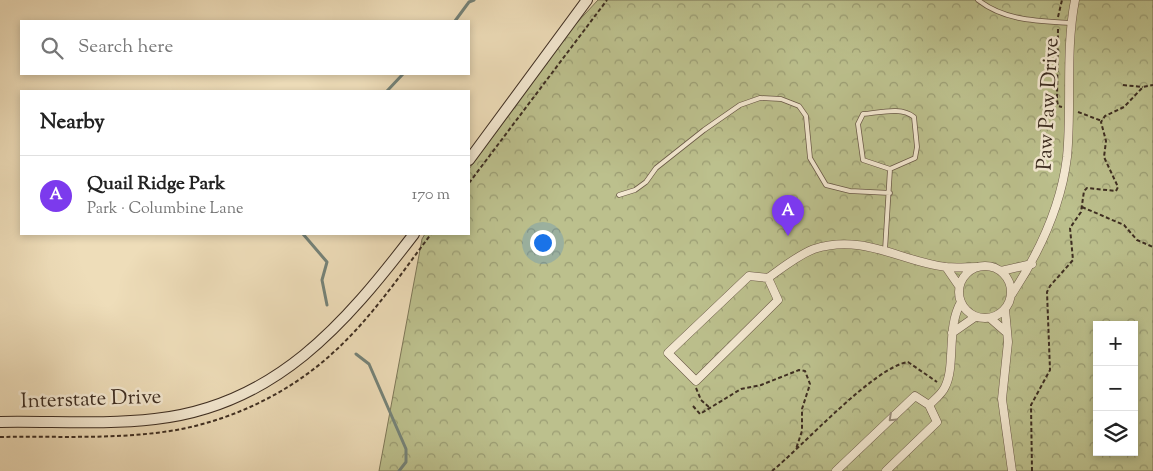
<!DOCTYPE html>
<meta charset="utf-8">
<style>
:root{--surface:#fff;--page:#f2f2f2;--text:#222;--muted:#767676;--line:#e0e0e0;--accent:#7c3aed}
body{margin:0;font-family:"Sorts Mill Goudy",serif;background:var(--page);color:var(--text)}
.controls{position:absolute;right:15px;bottom:15px;display:grid;overflow:hidden;border-radius:0px;box-shadow:0 2px 8px #0003}
.controls button{width:45px;height:45px;display:grid;place-items:center;padding:0;border:0;border-bottom:1px solid var(--line);background:var(--surface);color:var(--text);font:25px sans-serif}
.you{position:absolute;left:542px;top:242px;width:18px;height:18px;margin:-12px;border:4px solid #fff;border-radius:50%;background:#1a73e8;box-shadow:0 0 0 8px #1a73e833}
.badge{display:grid;place-items:center;width:32px;height:32px;border-radius:50%;background:var(--accent);color:#fff;font-size:16px;font-weight:700}
.pin{position:absolute;translate:-50% -41px;filter:drop-shadow(0 1px 2px #0008)}
.pin::after{content:'';position:absolute;top:26px;width:18px;height:15px;background:inherit;clip-path:polygon(0 0,100% 0,50% 100%)}
.list{margin:0;padding:0;list-style:none}
h2{display:flex;justify-content:space-between;align-items:center;height:65px;margin:0;padding:0 20px;font-size:21px}
h2 small{font-size:16px;font-weight:400;color:var(--muted)}
.list li{display:grid;grid-template-columns:32px 1fr auto;gap:15px;align-items:center;box-sizing:border-box;height:80px;padding:0 20px;border-top:1px solid var(--line)}
.list b{display:block;font-size:19px;white-space:nowrap}
.list p{margin:0;font-size:16px;white-space:nowrap;color:var(--muted)}
.list em{font-size:16px;font-style:normal;color:var(--muted)}
.icon{flex:none;width:28px;height:28px;fill:none;stroke:currentColor;stroke-width:2;stroke-linecap:round;stroke-linejoin:round}
.map{position:relative;flex:none;width:1153px;height:471px;overflow:hidden}
.search{position:absolute;background:var(--surface);box-shadow:0 2px 8px #0003;left:20px;top:20px;width:450px;height:55px;display:flex;align-items:center;gap:12px;box-sizing:border-box;padding:0 18px;border-radius:0px;color:var(--muted);font-size:19px}
.panel{position:absolute;background:var(--surface);box-shadow:0 2px 8px #0003;left:20px;top:90px;width:450px;height:145px;border-radius:0px}
.map>svg:first-child{display:block}
.park{fill:url(#park-crowns);stroke:#7d7758;fill-rule:evenodd}
.lines{fill:none;stroke-linecap:round;stroke-linejoin:round}
.stream{stroke:#758379;stroke-width:3}
.service-casing{stroke:#6a5a48;stroke-width:5.5}
.minor-casing{stroke:#6a5a48;stroke-width:9}
.secondary-casing{stroke:#3e2e22;stroke-width:12}
.path{stroke:#3e2e22;stroke-width:2;stroke-dasharray:4 2.5;stroke-linecap:butt}
.service{stroke:#f4e9d2;stroke-width:4}
.minor{stroke:#f4e9d2;stroke-width:8}
.secondary{stroke:#f4e9d2;stroke-width:10}
.oneway{stroke:#998c7a}
.labels{text-anchor:middle;dominant-baseline:central;stroke-width:5;stroke-linejoin:round;paint-order:stroke}
.street-label{font-size:21px;fill:#3e2e22;stroke:#f4e9d2}
</style>
<div class="map">
<svg width="1153" height="471" viewBox="0 0 1153 471">
<defs>
<pattern id="park-crowns" width="20" height="18" patternUnits="userSpaceOnUse" patternTransform="scale(1.25)"><rect width="20" height="18" fill="#bcc08d"/><path d="M2 6a3 3 0 1 1 6 0M12 15a3 3 0 1 1 6 0" fill="none" stroke="#9a9c73"/></pattern>
</defs>
<rect width="100%" height="100%" fill="#eeddb9"/>
<filter id="stains"><feTurbulence type="fractalNoise" baseFrequency=".004" numOctaves="4"/><feColorMatrix values="0 0 0 0 .2 0 0 0 0 .09 0 0 0 0 .02 0 0 0 .5 -.17"/></filter>
<radialGradient id="worn" r=".72"><stop offset=".6" stop-color="#630" stop-opacity="0"/><stop offset="1" stop-color="#630" stop-opacity=".3"/></radialGradient>
<path class="park" d="M598,0H1153V471H379L422,239L425,234H469V169L572,28ZM1097,325H1134V452H1097Z"/>
<g class="lines">
<path class="stream" d="M455,21L469,2L474,0
M387,91L403,74
M303,234L327,262L322,280L327,305
M356,354L369,364L406,449V462L399,471"/>
<defs>
<path id="service" d="M978,0C1005,21 1038,21 1070,23
M619,195L635,190L646,182L656,168L704,130L740,105L760,98L781,99L799,106L806,116L810,158L826,185L850,191L890,193
M885,250L890,169L915,158L917,147L914,117C901,106 879,113 863,114L858,124L863,160L890,169"/>
<path id="minor" d="M959 292a26 26 0 1 1 52 0a26 26 0 1 1-52 0Z
M946,267L959,286
M1001,271L1032,264
M749,276L768,278L778,300L696,381L668,353Z
M768,278C782,268 798,255 814,249C863,233 902,262 946,267C957,268 967,267 977,267
M1012,294C1039,253 1061,207 1067,157C1072,105 1065,52 1075,0
M1005,309L1008,342L1002,399L1012,471
M990,318L1006,332
M952,333L975,317
M929,405C934,400 942,394 945,387C956,366 946,328 961,302
M836,471L915,396L929,405L937,422L886,471"/>
<path id="secondary" d="M469,160L587,0
M0,422C51,421 104,425 155,419C275,406 345,324 414,234"/>
</defs>
<use href="#service" class="service-casing"/>
<use href="#minor" class="minor-casing"/>
<use href="#secondary" class="secondary-casing"/>
<path class="path" d="M1058,17L1062,0
M1058,29L1057,100L1058,106L1062,107
M1123,85L1143,87
M1078,112L1102,121
M469,183L607,0
M1082,207L1124,225L1137,240L1153,247
M696,388L701,400L710,408
M693,406L700,414L741,389L761,385L799,370L805,371L810,384L802,409V431L796,449
M0,437C51,436 104,439 155,433C221,426 287,396 335,351C372,317 401,274 431,234
M772,471C803,446 874,367 908,362L937,382
M1032,471L1031,405L1050,370L1047,292L1050,286L1073,260L1070,228L1081,212L1084,191L1087,188L1116,191L1118,187L1104,157L1106,141L1101,122L1105,116L1124,107L1143,87L1153,85"/>
<use href="#service" class="service"/>
<use href="#minor" class="minor"/>
<use href="#secondary" class="secondary"/>
</g>
<defs><path id="oneway-chevron" d="M-2-3.5L2.5 0L-2 3.5" fill="none" stroke-width="1.6" stroke-linecap="round" stroke-linejoin="round" transform="scale(1.25)"/></defs>
<use class="oneway" href="#oneway-chevron" transform="translate(892 418) rotate(137)"/>
<g class="labels">
<g class="street-label">
<text transform="translate(1049 104) rotate(-87)">Paw Paw Drive</text>
<text transform="translate(91 400) rotate(-2)">Interstate Drive</text>
</g>
</g>
<rect width="100%" height="100%" filter="url(#stains)"/>
<rect width="100%" height="100%" fill="url(#worn)"/>
</svg>
<div class="controls">
<button>+</button>
<button>−</button>
<button><svg class="icon" aria-label="layers" viewBox="0 0 24 24"><path d="M12 4l9 5-9 5-9-5zM3 14l9 5 9-5"/></svg></button>
</div>
<div class="you"></div>
<div class="pin badge" style="left:788px;top:236px">A</div>
<div class="search"><svg class="icon" aria-label="search" viewBox="0 0 24 24"><circle cx="10" cy="10" r="6"/><path d="M15 15l6 6"/></svg>Search here</div>
<section class="panel">
<h2>Nearby<small></small></h2>
<ul class="list">
<li><span class="badge">A</span><div><b>Quail Ridge Park</b><p>Park · Columbine Lane</p></div><em>170 m</em></li>
</ul>
</section>
</div>
